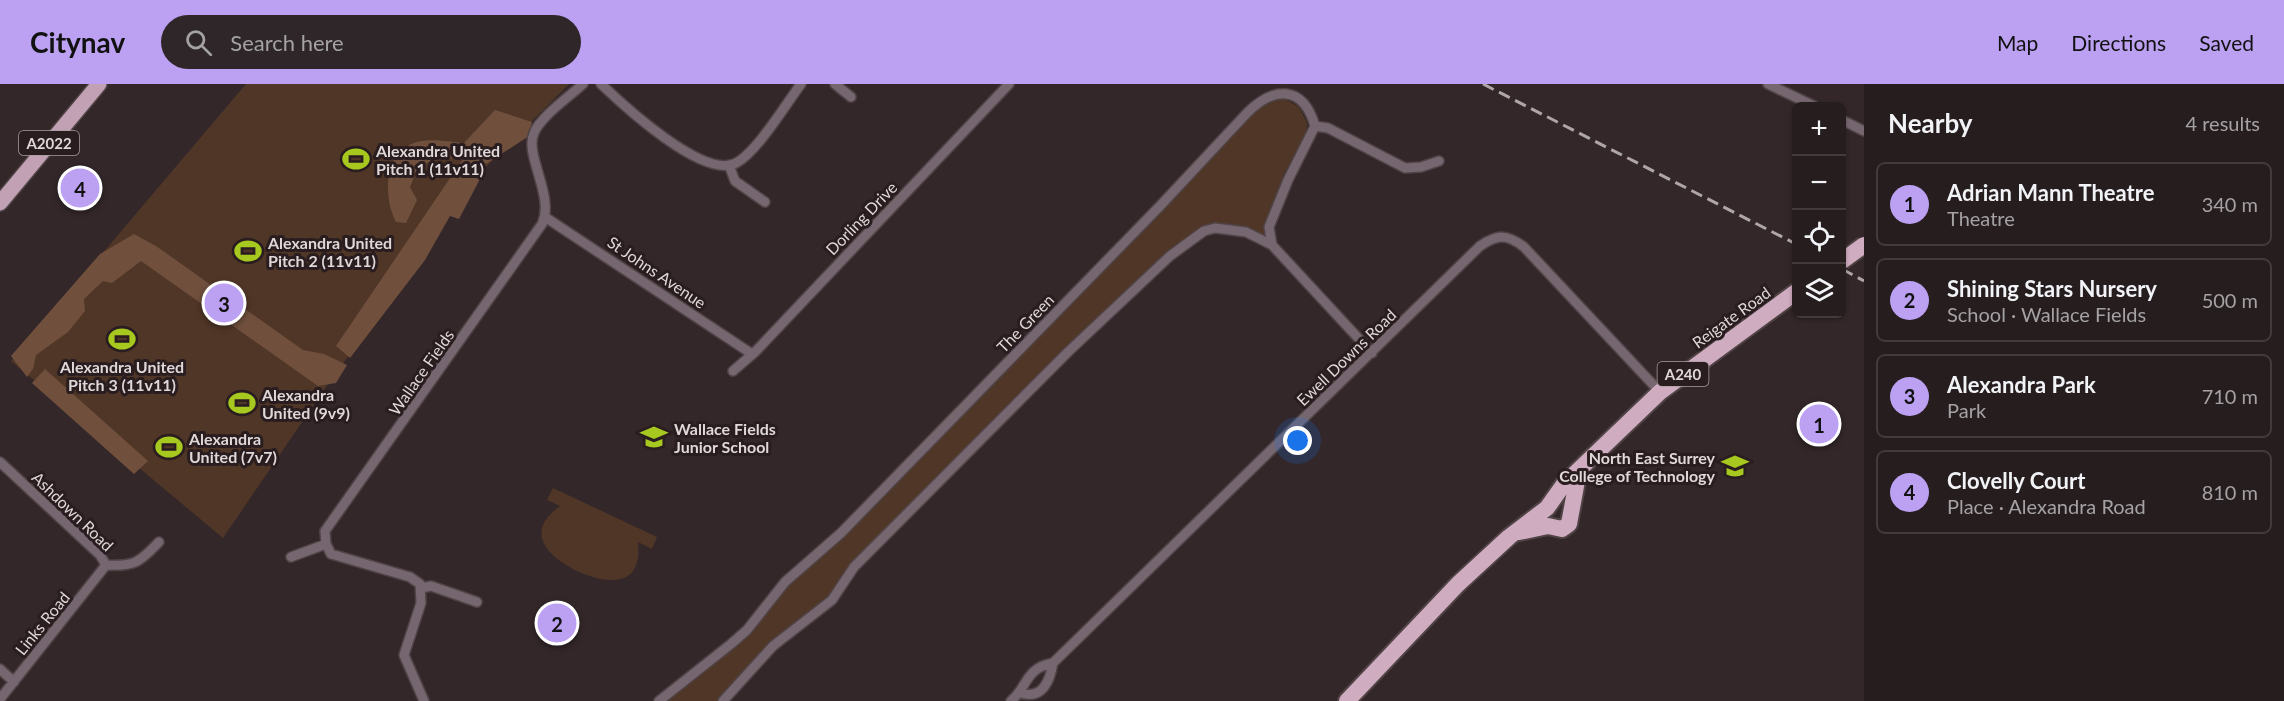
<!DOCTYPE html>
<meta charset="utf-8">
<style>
:root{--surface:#261d1f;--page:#2e2628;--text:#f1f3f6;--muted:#a4a2a4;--line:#423b3d;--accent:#bca0f2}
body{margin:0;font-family:Lato,sans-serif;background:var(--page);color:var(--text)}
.controls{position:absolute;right:18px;top:18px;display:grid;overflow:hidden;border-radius:9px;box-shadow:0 2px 4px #0004}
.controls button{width:54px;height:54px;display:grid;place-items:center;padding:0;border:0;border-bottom:2px solid var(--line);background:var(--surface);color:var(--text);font:30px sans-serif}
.you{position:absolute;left:1298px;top:357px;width:21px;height:21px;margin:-15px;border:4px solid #fff;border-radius:50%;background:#1a73e8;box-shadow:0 0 0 9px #1a73e833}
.badge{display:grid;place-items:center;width:39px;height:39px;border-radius:50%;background:var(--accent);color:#111;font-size:20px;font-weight:700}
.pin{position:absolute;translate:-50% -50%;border:3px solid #fff;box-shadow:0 2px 6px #0006}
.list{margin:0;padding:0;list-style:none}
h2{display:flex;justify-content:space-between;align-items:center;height:78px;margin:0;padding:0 24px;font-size:26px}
h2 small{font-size:20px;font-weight:400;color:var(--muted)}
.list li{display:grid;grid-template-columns:39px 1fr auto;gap:18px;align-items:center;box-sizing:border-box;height:84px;margin:0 12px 12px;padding:0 12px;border:2px solid var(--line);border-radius:9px}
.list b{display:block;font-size:22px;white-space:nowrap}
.list p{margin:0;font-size:20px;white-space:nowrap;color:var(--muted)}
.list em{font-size:20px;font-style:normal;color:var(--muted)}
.icon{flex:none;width:33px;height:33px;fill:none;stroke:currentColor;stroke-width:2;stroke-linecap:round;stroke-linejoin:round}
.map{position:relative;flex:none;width:1864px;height:617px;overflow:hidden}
header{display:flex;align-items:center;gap:36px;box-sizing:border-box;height:84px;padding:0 30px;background:var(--accent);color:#111}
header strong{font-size:28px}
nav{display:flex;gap:33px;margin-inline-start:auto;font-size:21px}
.search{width:420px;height:54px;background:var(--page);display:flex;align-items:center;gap:15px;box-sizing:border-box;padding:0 21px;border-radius:33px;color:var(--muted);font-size:22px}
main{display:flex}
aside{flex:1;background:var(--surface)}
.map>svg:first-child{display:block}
.green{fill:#503627}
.forest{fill:#70503d}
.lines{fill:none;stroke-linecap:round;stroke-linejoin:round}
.minor-casing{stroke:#4f4345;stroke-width:12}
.primary-casing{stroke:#4f4345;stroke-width:18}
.trunk-casing{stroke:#4f4345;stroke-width:20}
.minor{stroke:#75666f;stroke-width:9}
.primary{stroke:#c1a1b3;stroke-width:15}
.trunk{stroke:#d0acc0;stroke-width:16}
.rail{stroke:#afa6a7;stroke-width:3;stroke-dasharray:12 6;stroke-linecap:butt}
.trunk-bridge-casing{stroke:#4f4345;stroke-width:20;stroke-linecap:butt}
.trunk-bridge{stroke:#d0acc0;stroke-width:16}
.labels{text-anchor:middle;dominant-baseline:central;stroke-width:6;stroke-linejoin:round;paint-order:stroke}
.shield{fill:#291d1f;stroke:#a89fa0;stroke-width:1.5}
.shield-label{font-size:15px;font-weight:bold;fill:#dfd7d8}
.poi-label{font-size:16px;font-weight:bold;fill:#dfd7d8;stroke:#291d1f;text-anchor:start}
.street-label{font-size:16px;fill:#dfd7d8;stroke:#291d1f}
</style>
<header>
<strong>Citynav</strong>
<div class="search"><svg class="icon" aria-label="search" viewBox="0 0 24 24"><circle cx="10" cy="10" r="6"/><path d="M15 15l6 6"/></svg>Search here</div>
<nav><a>Map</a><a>Directions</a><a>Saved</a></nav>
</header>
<main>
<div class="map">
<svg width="1864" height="617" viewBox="0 0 1864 617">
<rect width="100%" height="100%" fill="#332729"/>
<path class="green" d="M246,0H569L484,85L326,303L223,454L11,277Z
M1281,13L1299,23L1307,39L1306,48L1283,92L1264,151L1199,146L1171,165L1059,273L828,512L771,558L718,617H665L726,569L787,501L1253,29L1271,15Z
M553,404L657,453L652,465L638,458C643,504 608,501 577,487C548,473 523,448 560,422L547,416Z"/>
<path class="forest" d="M495,26L532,38L529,52L486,80L481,77L475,81L481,93L459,135L450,132L425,176L350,274L336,262L463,75L438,74L418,83L410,103L417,116L406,139L396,138C383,113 383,67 417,58C430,54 450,58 464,59Z
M134,150L156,162L303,266L324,270L347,281L336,299L318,302L141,177L112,199L103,197L84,215L85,227L68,248L36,271L33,285L27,293L11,272L100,170Z
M45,285L148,377L134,390L32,299Z"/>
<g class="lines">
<defs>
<path id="minor" d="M601,0C624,22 704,96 736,79C757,68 786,20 801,0
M835,0L851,13
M1768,0L1814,22
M1842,36L1864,47
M1315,42L1328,44L1405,84L1421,83L1439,77
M729,81L735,97L765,118
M545,133L752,270
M733,287L755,268L1009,0
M0,378L100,471L106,481
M291,473L326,460
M106,481C134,483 140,478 159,458
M421,504L431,502L477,518
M0,585L14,598
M1021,609C1042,616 1050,597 1053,579
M0,615L106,481
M424,617L404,571L421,519L420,500L410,493L331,470L326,460L325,447L542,140C555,112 524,71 534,49C540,33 570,12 583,0
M659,617L731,560L747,546L785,498L841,449L1160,122L1247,29C1274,2 1303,1 1315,42L1288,96L1269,143L1272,161
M723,617L773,562L832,516L854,483L1068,268L1170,172L1204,147L1215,144L1246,148L1272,161L1372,269
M1011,617C1028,603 1025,584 1053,579L1480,162C1498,150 1507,150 1524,163L1660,308"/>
<path id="primary" d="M0,119L99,0"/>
<path id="trunk" d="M1519,448L1548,442L1562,445L1569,440L1579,386
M1347,617L1458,500L1509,453L1547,424L1564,400L1660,308L1796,208"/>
</defs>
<use href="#minor" class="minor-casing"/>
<use href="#primary" class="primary-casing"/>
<use href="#trunk" class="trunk-casing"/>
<use href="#minor" class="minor"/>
<use href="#primary" class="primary"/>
<use href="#trunk" class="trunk"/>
<path class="rail" d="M1483,0L1796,160
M1842,185L1864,197"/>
<defs>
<path id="trunk-bridge" d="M1842,177L1864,161"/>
</defs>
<use href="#trunk-bridge" class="trunk-bridge-casing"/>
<use href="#trunk-bridge" class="trunk-bridge"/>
</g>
<defs>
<symbol id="stadium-bare" viewBox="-9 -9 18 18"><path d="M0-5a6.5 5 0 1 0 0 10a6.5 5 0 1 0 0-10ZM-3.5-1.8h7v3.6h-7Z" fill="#a7c81e" stroke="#291d1f" stroke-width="2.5" paint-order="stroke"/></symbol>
<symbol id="school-bare" viewBox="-9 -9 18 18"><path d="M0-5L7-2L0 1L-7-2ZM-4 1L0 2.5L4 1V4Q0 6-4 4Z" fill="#a7c81e" stroke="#291d1f" stroke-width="2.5" paint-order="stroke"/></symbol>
<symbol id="university-bare" viewBox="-9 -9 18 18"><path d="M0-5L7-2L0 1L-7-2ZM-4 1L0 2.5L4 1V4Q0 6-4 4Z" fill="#a7c81e" stroke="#291d1f" stroke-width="2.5" paint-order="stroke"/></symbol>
</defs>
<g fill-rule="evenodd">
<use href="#stadium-bare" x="337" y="56" width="38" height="38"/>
<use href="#stadium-bare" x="229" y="148" width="38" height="38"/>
<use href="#stadium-bare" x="103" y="236" width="38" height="38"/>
<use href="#stadium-bare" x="223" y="300" width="38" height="38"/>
<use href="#school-bare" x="635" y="334" width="38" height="38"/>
<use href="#stadium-bare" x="150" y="344" width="38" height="38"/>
<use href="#university-bare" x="1716" y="363" width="38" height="38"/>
</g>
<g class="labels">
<g class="shield">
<rect x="19" y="47" width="60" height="24" rx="4.5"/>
<rect x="1657.5" y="278" width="51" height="24" rx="4.5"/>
</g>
<g class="shield-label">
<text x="49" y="59">A2022</text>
<text x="1683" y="290">A240</text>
</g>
<g class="poi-label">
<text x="376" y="66">Alexandra United<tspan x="376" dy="18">Pitch 1 (11v11)</tspan></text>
<text x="268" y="158">Alexandra United<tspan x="268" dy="18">Pitch 2 (11v11)</tspan></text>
<text x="122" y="282" text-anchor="middle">Alexandra United<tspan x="122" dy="18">Pitch 3 (11v11)</tspan></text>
<text x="262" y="310">Alexandra<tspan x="262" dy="18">United (9v9)</tspan></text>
<text x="674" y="344">Wallace Fields<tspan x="674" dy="18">Junior School</tspan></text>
<text x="189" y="354">Alexandra<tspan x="189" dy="18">United (7v7)</tspan></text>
<text x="1715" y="373" text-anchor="end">North East Surrey<tspan x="1715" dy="18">College of Technology</tspan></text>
</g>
<g class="street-label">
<text transform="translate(861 134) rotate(-46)">Dorling Drive</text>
<text transform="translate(657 188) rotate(34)">St Johns Avenue</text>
<text transform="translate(1731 233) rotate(-36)">Reigate Road</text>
<text transform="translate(1025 239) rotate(-46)">The Green</text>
<text transform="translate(1346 273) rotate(-44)">Ewell Downs Road</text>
<text transform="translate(421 288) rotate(-55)">Wallace Fields</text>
<text transform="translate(73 427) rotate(44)">Ashdown Road</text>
<text transform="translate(42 539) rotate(-51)">Links Road</text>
</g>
</g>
</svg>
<div class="controls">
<button>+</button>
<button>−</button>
<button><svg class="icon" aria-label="locate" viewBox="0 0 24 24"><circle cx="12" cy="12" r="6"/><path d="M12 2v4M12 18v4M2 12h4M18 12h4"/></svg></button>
<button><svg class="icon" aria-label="layers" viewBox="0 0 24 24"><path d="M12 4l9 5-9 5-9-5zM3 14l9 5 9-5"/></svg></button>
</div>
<div class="you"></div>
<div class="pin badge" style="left:1819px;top:340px">1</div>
<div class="pin badge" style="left:557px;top:539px">2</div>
<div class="pin badge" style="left:224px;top:219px">3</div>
<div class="pin badge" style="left:80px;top:104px">4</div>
</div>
<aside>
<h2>Nearby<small>4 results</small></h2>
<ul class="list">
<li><span class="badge">1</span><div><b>Adrian Mann Theatre</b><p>Theatre</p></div><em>340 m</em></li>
<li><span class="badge">2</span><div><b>Shining Stars Nursery</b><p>School · Wallace Fields</p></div><em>500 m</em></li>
<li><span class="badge">3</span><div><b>Alexandra Park</b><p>Park</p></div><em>710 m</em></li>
<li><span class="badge">4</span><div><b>Clovelly Court</b><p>Place · Alexandra Road</p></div><em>810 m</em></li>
</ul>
</aside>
</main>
